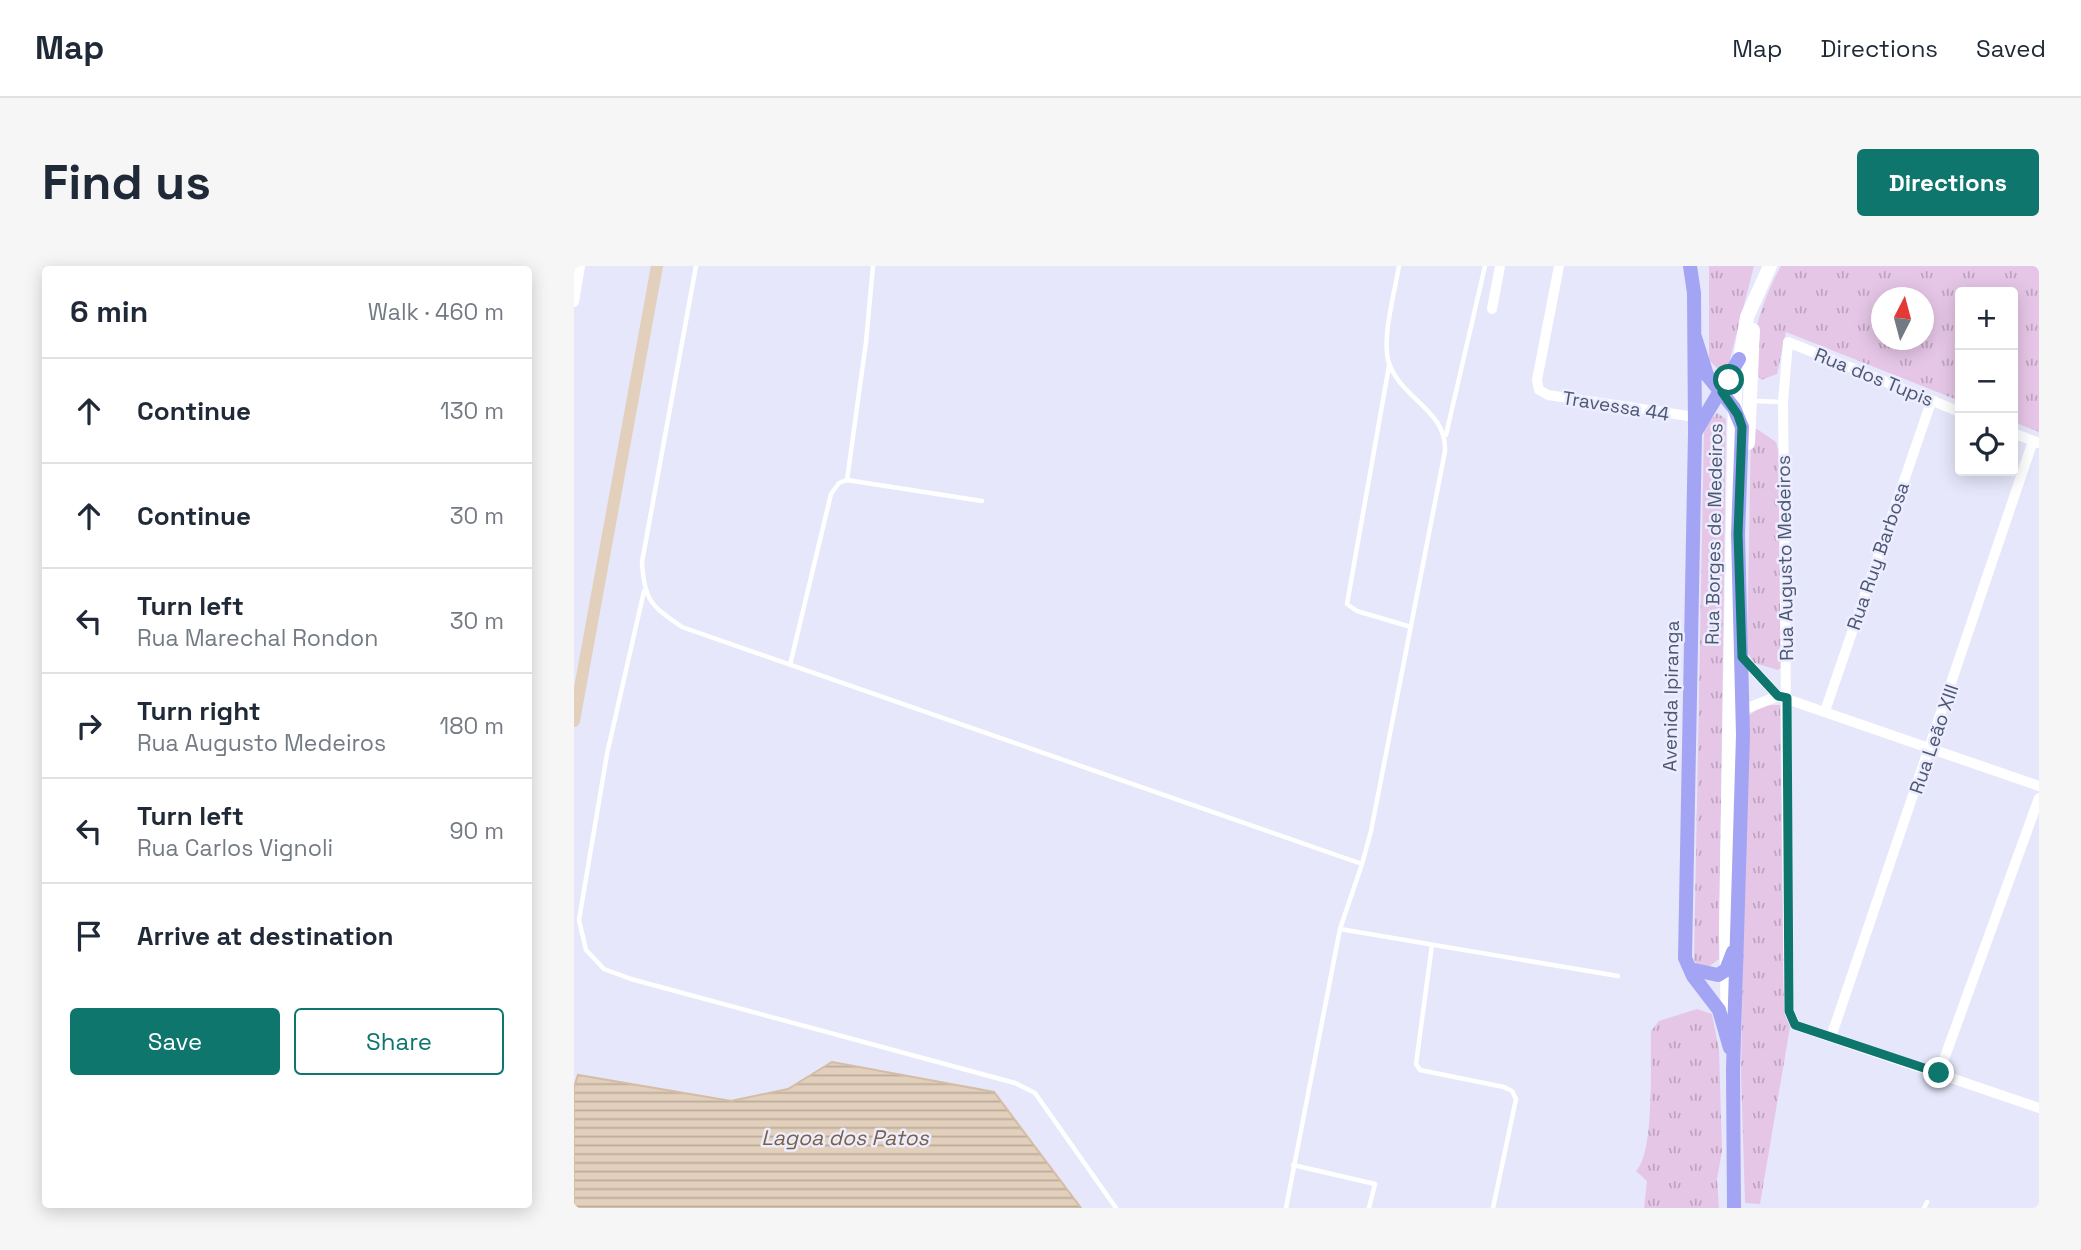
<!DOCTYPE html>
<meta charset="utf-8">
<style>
:root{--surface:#fff;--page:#f6f6f7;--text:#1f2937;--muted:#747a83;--line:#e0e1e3;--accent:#0f766e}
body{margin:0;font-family:"Space Grotesk",sans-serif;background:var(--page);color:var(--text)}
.controls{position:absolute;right:21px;top:21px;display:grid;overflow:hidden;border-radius:7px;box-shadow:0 4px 18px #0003}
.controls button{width:63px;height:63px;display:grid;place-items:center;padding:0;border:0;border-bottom:2px solid var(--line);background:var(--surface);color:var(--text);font:35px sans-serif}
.compass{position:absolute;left:1297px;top:21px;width:63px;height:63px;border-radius:50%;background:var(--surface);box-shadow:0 4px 18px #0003;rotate:6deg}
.stop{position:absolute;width:21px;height:21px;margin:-16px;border:5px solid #0f766e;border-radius:50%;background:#fff}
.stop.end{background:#0f766e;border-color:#fff;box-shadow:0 2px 7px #0008}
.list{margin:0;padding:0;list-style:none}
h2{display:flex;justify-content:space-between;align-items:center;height:91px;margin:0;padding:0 28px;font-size:30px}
h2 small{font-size:23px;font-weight:400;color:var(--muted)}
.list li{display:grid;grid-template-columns:46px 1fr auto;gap:21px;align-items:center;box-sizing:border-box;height:105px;padding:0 28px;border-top:2px solid var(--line)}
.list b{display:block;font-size:26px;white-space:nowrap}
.list p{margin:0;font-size:23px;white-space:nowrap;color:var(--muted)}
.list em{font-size:23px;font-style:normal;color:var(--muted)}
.actions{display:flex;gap:14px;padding:21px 28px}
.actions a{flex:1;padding:16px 0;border:2px solid var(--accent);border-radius:7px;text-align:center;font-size:24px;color:var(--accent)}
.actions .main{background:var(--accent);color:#fff}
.icon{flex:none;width:38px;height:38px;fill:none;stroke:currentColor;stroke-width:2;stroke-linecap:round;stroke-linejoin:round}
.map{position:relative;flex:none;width:1465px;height:942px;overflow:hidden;border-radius:7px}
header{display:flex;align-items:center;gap:42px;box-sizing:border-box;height:98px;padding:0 35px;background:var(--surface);border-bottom:2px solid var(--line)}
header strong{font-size:33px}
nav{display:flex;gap:38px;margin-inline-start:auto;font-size:24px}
.intro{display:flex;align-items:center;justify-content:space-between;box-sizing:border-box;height:168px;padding:0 42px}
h1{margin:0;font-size:49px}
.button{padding:18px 32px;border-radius:7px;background:var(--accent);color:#fff;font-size:24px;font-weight:700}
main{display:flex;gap:42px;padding:0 42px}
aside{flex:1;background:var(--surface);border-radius:7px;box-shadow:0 4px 18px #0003}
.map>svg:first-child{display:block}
.grass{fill:url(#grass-tufts);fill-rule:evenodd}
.water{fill:url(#water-rules);stroke:#d4bda3;stroke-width:2}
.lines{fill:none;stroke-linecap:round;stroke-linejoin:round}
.canal{stroke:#e3d0bc;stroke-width:12}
.service{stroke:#fff;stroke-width:4.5}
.minor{stroke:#fff;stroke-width:10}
.secondary{stroke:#fff;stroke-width:14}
.primary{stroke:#a4a4f4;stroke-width:14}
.route{stroke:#0f766e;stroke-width:9}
.labels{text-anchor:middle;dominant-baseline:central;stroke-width:5;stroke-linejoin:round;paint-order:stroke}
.street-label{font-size:19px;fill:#4d5772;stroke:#ecedfe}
.water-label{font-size:21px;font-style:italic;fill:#7d6345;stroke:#ecedfe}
</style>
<header>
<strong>Map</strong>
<nav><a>Map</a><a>Directions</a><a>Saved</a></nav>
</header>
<div class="intro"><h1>Find us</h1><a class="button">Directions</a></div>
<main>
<aside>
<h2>6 min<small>Walk · 460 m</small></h2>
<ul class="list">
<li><svg class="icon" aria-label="ahead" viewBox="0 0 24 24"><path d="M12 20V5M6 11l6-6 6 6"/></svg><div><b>Continue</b></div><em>130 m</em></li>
<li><svg class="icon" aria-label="ahead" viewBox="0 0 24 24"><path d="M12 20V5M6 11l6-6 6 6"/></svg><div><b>Continue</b></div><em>30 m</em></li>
<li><svg class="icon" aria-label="left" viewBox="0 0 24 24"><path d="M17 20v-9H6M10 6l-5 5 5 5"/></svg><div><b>Turn left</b><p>Rua Marechal Rondon</p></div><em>30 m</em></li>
<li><svg class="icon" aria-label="right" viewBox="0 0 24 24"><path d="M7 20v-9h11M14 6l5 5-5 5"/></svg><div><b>Turn right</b><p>Rua Augusto Medeiros</p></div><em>180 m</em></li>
<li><svg class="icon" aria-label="left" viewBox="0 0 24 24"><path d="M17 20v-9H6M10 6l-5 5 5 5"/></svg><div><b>Turn left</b><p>Rua Carlos Vignoli</p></div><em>90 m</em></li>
<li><svg class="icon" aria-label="arrive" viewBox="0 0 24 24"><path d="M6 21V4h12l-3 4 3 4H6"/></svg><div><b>Arrive at destination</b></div></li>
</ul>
<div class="actions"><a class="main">Save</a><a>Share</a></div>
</aside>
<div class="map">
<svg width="1465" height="942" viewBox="0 0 1465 942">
<defs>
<pattern id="grass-tufts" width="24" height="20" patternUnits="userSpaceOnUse" patternTransform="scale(1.75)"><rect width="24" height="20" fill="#e6c6e7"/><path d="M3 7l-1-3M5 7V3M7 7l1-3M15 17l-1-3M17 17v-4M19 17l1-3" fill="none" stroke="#bda4c0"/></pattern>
<pattern id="water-rules" width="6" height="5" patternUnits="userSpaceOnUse" patternTransform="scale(1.75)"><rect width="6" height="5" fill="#e3d0bc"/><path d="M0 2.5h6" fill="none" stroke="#baac9d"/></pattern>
</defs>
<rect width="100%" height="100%" fill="#e6e7fb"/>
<path class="grass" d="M1135,0H1180L1154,101L1145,104L1135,94Z
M1207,0H1465V166L1439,156V26H1386V135L1212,66L1203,108L1187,114C1167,86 1192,27 1207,0ZM1308,32H1350V74H1308Z
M1143,147L1152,153L1145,693L1133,702L1125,701L1120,694L1130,162Z
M1183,163L1202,176L1206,190L1209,400L1204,404L1180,397L1173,386L1177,164Z
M1198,439H1206L1210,742L1216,761L1186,938L1171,937L1167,807L1173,451L1186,441Z
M1123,743L1138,748L1145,784L1148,885L1143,913L1145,942H1070L1073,915L1062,905C1081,888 1076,793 1077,765L1085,755Z"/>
<path class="water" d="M258,796L420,826L507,942H0V821L4,809L157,835L214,823Z"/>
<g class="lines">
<path class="canal" d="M0,455L83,0"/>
<path class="service" d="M122,0L68,296C70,334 77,340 108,361L788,598L797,565L871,185C873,144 827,133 815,97C807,74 821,25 825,0
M815,100L773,338L783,345L837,361
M1182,135L1209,136
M872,169L911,0
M273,214L292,76L299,0
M70,325L33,488L5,654L12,684L30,703L57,713L441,817L461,827L542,942
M216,399L257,228L265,217L273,214L408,235
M766,663L1044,710
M858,679L842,798L846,804L930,821L938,825L942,833L919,942
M719,899L801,918L795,942
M712,942L766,663L788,598
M1350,942L1353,936"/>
<path class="minor" d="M985,0L963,114L965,124L974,129L1121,151
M0,36L6,0
M918,43L926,0
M1386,146L1214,76L1209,136L1215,745L1221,759L1465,842
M1439,167L1465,177
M1168,391L1204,430L1465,520
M1169,444L1204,430
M1251,445L1357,136
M1257,771L1459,175
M1365,807L1465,532"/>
<path class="secondary" d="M1174,177L1179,64
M1154,762L1152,662L1161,123L1173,51L1196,0"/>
<path class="primary" d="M1116,0L1120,27L1121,167L1111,692L1119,710L1145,744L1156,782
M1121,71L1133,109L1160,142L1168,161L1164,268L1169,469L1159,804L1160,942
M1121,167L1165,93
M1116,703L1144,709L1152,704L1159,686"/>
</g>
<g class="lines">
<path class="route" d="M1155,114L1148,126L1164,149L1168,161L1164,268L1168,391L1204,430L1213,432L1215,745L1221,759L1365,807"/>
</g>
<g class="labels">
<g class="street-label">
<text transform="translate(1300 111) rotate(22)">Rua dos Tupis</text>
<text transform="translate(1042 140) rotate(9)">Travessa 44</text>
<text transform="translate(1140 268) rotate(-89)">Rua Borges de Medeiros</text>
<text transform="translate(1304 290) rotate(-71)">Rua Ruy Barbosa</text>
<text transform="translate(1211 292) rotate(-91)">Rua Augusto Medeiros</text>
<text transform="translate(1097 430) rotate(-89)">Avenida Ipiranga</text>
<text transform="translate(1360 473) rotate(-71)">Rua Leão XIII</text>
</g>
<g class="water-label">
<text x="271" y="871">Lagoa dos Patos</text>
</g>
</g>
</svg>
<div class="controls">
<button>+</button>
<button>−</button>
<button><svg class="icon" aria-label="locate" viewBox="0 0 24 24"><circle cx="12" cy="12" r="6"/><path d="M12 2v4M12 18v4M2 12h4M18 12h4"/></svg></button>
</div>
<svg class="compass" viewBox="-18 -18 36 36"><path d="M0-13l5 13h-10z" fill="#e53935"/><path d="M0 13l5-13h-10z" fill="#747a83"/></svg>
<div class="stop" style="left:1155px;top:114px"></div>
<div class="stop end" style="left:1365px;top:807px"></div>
</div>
</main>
